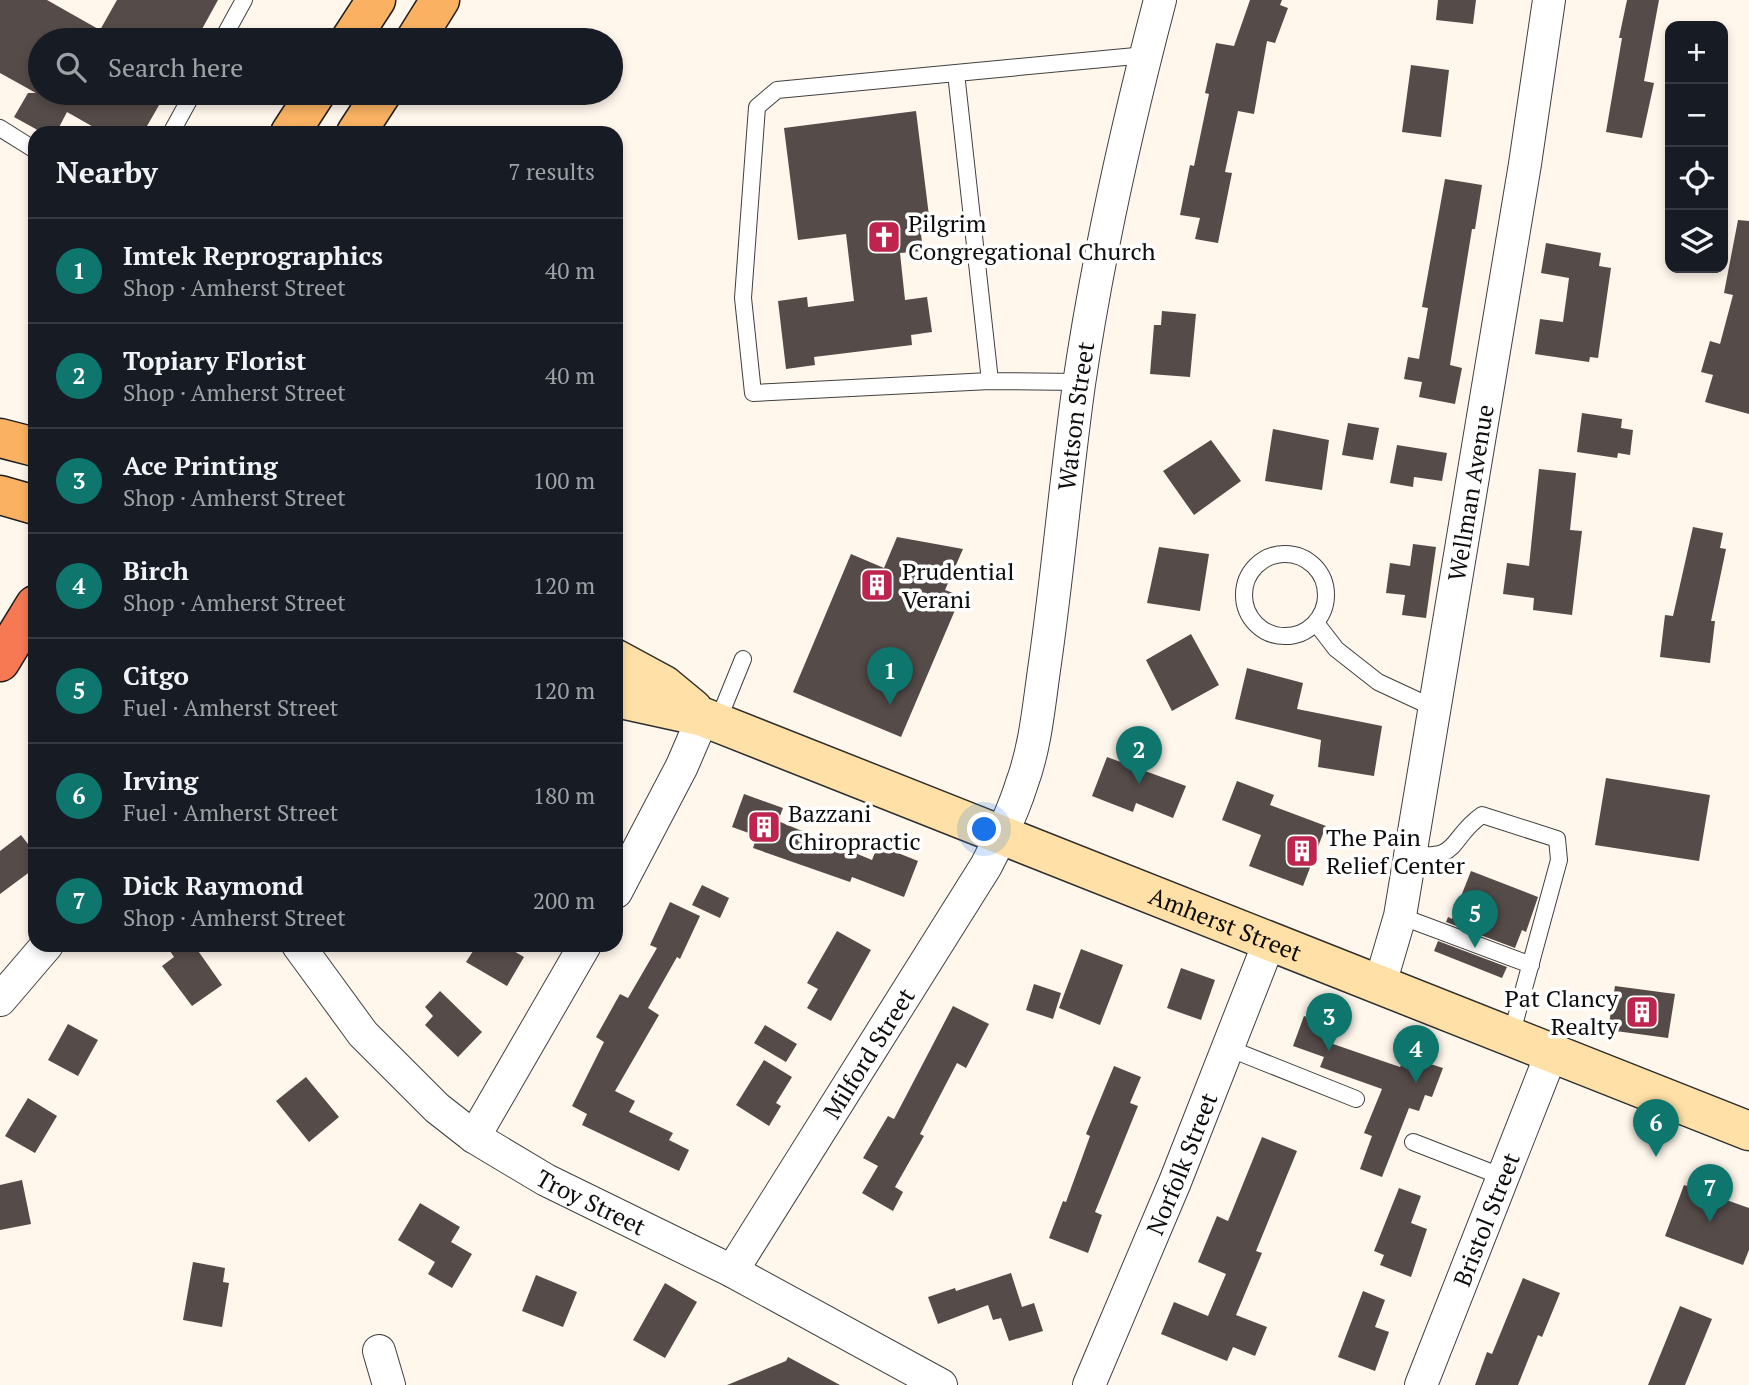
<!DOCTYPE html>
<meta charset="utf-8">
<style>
:root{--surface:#171b24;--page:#20242c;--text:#f1f3f6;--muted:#9ea1a6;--line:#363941;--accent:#0f766e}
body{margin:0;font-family:"PT Serif",serif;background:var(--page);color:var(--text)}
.controls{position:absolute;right:21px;top:21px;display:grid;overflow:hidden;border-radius:14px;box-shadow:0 4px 10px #0003}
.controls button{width:63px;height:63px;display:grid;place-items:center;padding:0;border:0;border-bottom:2px solid var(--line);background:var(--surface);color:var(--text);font:35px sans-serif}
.you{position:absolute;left:985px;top:830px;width:24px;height:24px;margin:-18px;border:5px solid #fff;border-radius:50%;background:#1a73e8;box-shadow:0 0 0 10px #1a73e833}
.badge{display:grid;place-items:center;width:46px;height:46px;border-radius:50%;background:var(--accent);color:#fff;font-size:23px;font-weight:700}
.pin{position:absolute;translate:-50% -58px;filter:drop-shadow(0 2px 4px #0008)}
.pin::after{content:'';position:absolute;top:37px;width:24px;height:21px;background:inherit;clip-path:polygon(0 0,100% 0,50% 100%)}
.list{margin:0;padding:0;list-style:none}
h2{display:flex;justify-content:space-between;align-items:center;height:91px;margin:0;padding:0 28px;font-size:30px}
h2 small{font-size:23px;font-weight:400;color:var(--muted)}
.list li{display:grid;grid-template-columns:46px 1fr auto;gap:21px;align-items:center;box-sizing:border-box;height:105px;padding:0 28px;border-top:2px solid var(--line)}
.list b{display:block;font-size:26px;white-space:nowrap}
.list p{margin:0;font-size:23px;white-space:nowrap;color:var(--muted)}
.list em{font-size:23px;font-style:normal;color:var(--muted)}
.icon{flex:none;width:38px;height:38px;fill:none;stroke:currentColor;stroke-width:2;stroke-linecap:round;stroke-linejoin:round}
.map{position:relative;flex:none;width:1749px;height:1385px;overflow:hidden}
.search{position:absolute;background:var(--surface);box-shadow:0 4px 10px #0003;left:28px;top:28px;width:595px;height:77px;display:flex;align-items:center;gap:18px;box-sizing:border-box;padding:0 24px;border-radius:38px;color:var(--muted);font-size:26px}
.panel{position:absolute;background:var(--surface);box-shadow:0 4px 10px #0003;left:28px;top:126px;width:595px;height:826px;border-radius:21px}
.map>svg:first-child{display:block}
.building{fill:#554b49}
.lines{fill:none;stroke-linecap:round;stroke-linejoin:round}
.lane-casing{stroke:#404040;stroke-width:18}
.street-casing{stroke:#404040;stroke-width:34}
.secondary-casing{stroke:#2f2f2f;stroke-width:41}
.primary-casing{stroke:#1e1e1e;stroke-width:41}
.highway-casing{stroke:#1e1e1e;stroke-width:41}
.lane{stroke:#fff;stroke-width:16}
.street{stroke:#fff;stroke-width:32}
.secondary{stroke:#ffe1a7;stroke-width:38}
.primary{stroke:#fab262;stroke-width:38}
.highway{stroke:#f67954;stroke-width:38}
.labels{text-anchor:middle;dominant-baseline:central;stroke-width:7;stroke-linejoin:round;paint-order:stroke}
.poi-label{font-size:24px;fill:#0d0d0d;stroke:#fff;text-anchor:start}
.street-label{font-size:24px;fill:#0d0d0d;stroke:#fff}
</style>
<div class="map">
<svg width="1749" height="1385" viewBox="0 0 1749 1385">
<rect width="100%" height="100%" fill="#fff7ec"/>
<path class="building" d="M0,0H47L100,30L117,0H218L196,40H40V93H166L143,133H104L67,112L56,133H43L14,117L28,93H36L0,73Z
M1250,0H1282L1280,5L1288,8L1275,43L1267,41L1254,114L1238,111L1225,172L1232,173L1218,243L1195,239L1200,218L1180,215L1190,165L1194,166L1209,94L1205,93L1216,43L1234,46Z
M1438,0H1476L1473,24L1436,20Z
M1627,0H1659L1644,81L1654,83L1642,138L1606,132L1622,38H1619Z
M1411,65L1449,70L1441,137L1402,132Z
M916,111L931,232L921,234L923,251L900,253L905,300L927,297L932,332L911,335L912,345L814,357L815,365L786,369L778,301L807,297L808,307L854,301L846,234L798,240L784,128Z
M1445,179L1482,185L1475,229H1472L1450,365L1462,368L1455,404L1419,397L1422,382L1404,379L1408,357L1419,359L1428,308L1422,307Z
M1738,220L1749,221V414L1705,402L1713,375L1701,372L1710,341L1720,344L1733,295L1724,293Z
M1546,243L1601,253L1599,266L1611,268L1598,358L1590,357L1589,362L1535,354L1540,319L1563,322L1569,278L1541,273Z
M1162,311L1196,314L1190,377L1150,374L1154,325H1161Z
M1582,413L1622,419L1621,428L1633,430L1630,455L1618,453L1617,458L1577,452Z
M1348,423L1379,428L1373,460L1342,455Z
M1273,429L1329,440L1322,490L1265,481Z
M1211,440L1241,481L1194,515L1163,471Z
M1397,445L1447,453L1442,481L1414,477L1413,487L1390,483Z
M1539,469L1576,473L1570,530L1582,531L1572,615L1533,610L1534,598L1503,594L1507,563L1529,566Z
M1693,527L1723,533L1720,548L1726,549L1711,621H1715L1710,663L1660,657L1665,615L1673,616Z
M897,537L963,549L945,590L961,596L901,737L793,692L851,554L884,568Z
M1413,544L1436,547L1426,618L1402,615L1405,595L1386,593L1390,563L1410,566Z
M1159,547L1209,554L1200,611L1147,603Z
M1191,634L1219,685L1172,711L1146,660Z
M1247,668L1303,683L1297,709L1382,726L1374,776L1318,767L1321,740L1235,719Z
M1107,757L1186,786L1173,818L1136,803L1133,812L1092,796Z
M1606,778L1710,795L1699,861L1595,845Z
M1237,781L1274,795L1270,805L1326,826L1303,886L1249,866L1261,835L1222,820Z
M744,794L783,808L778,821L872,860L878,845L918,861L904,897L852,877L850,882L753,848L757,836L732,827Z
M21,835L35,853V868L0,894V851Z
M1471,871L1538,897L1526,932L1522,930L1515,948L1446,922L1448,917L1452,919Z
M702,885L729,898L720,918L692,905Z
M670,902L700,916L680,959L677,957L648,1008L659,1015L615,1091L635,1101L629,1112L673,1133L669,1140L689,1150L679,1171L582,1125L587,1114L572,1106L604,1042L596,1037L620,994L628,998L657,948L650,945Z
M837,931L871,950L831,1021L807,1008L818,989L807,983Z
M1438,941L1507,967L1502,978L1434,951Z
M166,945H194L222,985L192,1006L162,966L174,957Z
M477,945H503L524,957L507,986L466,962Z
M1081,949L1123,965L1100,1025L1059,1008Z
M1181,968L1215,980L1201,1020L1167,1008Z
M1034,984L1061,993L1053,1019L1026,1010Z
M1615,986L1675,994L1668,1038L1608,1030Z
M440,991L482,1032L458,1057L425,1025L433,1016L425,1007Z
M953,1006L989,1024L966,1068L957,1063L920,1134L924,1136L895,1187L903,1192L893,1211L862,1193L878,1166L863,1158L888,1116L894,1119Z
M1304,1016L1339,1029L1333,1044L1400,1067L1401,1065L1418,1071L1421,1061L1443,1068L1432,1097L1425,1095L1419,1111L1409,1108L1382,1177L1360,1169L1372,1136L1364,1133L1382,1089L1320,1067L1324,1057L1293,1046Z
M68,1024L98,1040L78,1076L48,1060Z
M765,1025L797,1044L786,1062L754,1043Z
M764,1060L792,1077L776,1103L781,1106L769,1126L736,1105Z
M1114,1066L1141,1077L1130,1103L1138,1106L1095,1212L1102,1215L1088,1253L1049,1238L1063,1201L1066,1202L1090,1136L1086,1134Z
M306,1077L339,1117L309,1142L276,1101Z
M28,1098L57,1116L35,1153L5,1136Z
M1262,1137L1297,1151L1256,1251L1262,1253L1236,1315L1267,1327L1255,1356L1233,1347L1227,1361L1161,1334L1174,1302L1208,1316L1226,1274L1198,1262L1217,1216L1228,1221Z
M22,1180L31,1224L0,1230V1185Z
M1684,1185L1749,1208V1250L1743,1265L1665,1236Z
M1399,1188L1421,1196L1411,1223L1427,1229L1411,1277L1380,1265L1384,1255L1374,1251Z
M420,1203L460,1227L451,1242L472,1254L452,1288L428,1274L435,1262L398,1240Z
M193,1262L225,1268L223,1282L229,1283L222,1327L183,1320Z
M1011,1273L1022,1307L1034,1303L1043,1331L1009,1341L1001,1318L993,1320L988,1305L938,1324L928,1297L955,1288L956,1291Z
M536,1275L577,1292L563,1327L522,1311Z
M1523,1278L1560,1293L1542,1337L1538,1335L1518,1385H1475L1487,1352L1492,1354Z
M665,1283L697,1302L665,1358L633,1340Z
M1363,1291L1385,1300L1375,1327L1389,1332L1375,1371L1338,1357Z
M1680,1306L1712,1319L1685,1385H1648Z
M788,1357L840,1385H727L786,1361Z"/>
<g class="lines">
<defs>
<path id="lane" d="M222,40L244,0
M956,73L990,381
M0,128L35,150
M171,133L193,93
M1079,382L990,381L753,393L743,298L757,107L777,90L1146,55
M1244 595a41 41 0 1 1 82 0a41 41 0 1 1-82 0Z
M1316,623L1336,649L1378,682L1434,708
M717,723L743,659
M1410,854C1461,861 1448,839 1482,815L1557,839L1559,860L1511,1036
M1400,916L1531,965
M1228,1048L1356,1099
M1413,1142L1503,1177"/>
<g id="street">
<path d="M616,892L682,766L703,717"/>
<path id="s1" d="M298,945L363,1034L437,1108L474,1137L546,1180L732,1271L941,1385"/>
<path id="s2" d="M1380,984L1400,916L1525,164L1549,0"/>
<path d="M0,1000L47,945"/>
<path d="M474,1137L585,945"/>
<path id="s3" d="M732,1271L986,866C1000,839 1013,812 1022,783C1036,745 1039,703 1045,663C1058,571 1066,477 1079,384C1098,255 1127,126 1160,0"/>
<path d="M379,1351L389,1385"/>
<path id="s4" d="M1089,1385L1175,1182L1270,940"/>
<path id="s5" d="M1421,1385L1552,1052"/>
</g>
<g id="secondary">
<path d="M616,659L664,685L693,709"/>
<path id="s6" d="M616,698L703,717L1749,1131"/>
</g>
<path id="primary" d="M350,40L376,0
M415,40L440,0
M290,133L316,93
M356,133L382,93
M0,438L35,447
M0,495L35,505"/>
<path id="highway" d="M0,662L35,605"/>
</defs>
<use href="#lane" class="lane-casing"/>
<use href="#street" class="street-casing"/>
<use href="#secondary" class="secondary-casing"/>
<use href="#primary" class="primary-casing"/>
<use href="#highway" class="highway-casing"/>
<use href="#lane" class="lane"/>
<use href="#street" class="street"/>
<use href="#secondary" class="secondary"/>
<use href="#primary" class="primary"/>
<use href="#highway" class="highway"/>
</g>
<defs>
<symbol id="church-square" viewBox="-11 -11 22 22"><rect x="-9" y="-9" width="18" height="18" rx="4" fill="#be244e" stroke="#fff"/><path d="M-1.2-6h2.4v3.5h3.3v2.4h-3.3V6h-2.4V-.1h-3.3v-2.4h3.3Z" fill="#fff"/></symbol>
<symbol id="building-square" viewBox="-11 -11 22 22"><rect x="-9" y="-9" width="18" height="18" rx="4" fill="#be244e" stroke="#fff"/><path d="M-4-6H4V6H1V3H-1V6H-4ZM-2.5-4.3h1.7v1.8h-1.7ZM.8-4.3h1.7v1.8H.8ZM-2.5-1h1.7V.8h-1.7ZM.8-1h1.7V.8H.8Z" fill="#fff"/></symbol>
</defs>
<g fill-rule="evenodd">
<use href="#church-square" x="865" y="218" width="38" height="38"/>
<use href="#building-square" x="858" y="566" width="38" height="38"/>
<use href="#building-square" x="745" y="808" width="38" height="38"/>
<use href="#building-square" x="1283" y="832" width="38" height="38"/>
<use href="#building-square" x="1623" y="993" width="38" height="38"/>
</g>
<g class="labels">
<g class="poi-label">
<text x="908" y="223">Pilgrim<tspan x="908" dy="28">Congregational Church</tspan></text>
<text x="902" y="571">Prudential<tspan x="902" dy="28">Verani</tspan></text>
<text x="788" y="813">Bazzani<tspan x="788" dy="28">Chiropractic</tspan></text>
<text x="1326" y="837">The Pain<tspan x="1326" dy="28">Relief Center</tspan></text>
<text x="1618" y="998" text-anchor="end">Pat Clancy<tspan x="1618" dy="28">Realty</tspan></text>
</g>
<g class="street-label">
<text stroke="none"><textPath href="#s3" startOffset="940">Watson Street</textPath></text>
<text stroke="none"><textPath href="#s2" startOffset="500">Wellman Avenue</textPath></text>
<text stroke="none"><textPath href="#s6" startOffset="651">Amherst Street</textPath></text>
<text stroke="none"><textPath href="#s3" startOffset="257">Milford Street</textPath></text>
<text stroke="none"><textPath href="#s4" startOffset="240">Norfolk Street</textPath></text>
<text stroke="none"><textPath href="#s1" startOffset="396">Troy Street</textPath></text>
<text stroke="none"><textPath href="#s5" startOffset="178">Bristol Street</textPath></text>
</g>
</g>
</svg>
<div class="controls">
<button>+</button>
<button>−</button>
<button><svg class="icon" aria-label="locate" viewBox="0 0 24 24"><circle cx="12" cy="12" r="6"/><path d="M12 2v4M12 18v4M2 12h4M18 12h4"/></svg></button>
<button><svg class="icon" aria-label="layers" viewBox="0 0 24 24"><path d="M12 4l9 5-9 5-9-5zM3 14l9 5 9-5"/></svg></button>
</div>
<div class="you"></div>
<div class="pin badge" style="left:890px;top:705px">1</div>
<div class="pin badge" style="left:1139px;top:784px">2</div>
<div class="pin badge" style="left:1329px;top:1051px">3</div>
<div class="pin badge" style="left:1416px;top:1083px">4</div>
<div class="pin badge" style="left:1475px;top:948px">5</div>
<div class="pin badge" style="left:1656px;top:1157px">6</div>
<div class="pin badge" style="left:1710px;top:1222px">7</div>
<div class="search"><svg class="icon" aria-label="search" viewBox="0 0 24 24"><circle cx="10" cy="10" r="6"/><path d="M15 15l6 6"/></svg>Search here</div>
<section class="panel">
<h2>Nearby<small>7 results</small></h2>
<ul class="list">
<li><span class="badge">1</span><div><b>Imtek Reprographics</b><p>Shop · Amherst Street</p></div><em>40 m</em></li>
<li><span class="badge">2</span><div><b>Topiary Florist</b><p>Shop · Amherst Street</p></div><em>40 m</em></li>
<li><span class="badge">3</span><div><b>Ace Printing</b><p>Shop · Amherst Street</p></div><em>100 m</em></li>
<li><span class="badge">4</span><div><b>Birch</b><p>Shop · Amherst Street</p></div><em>120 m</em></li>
<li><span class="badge">5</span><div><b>Citgo</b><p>Fuel · Amherst Street</p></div><em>120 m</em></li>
<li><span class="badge">6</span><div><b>Irving</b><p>Fuel · Amherst Street</p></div><em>180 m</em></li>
<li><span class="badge">7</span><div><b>Dick Raymond</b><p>Shop · Amherst Street</p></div><em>200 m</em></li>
</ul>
</section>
</div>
